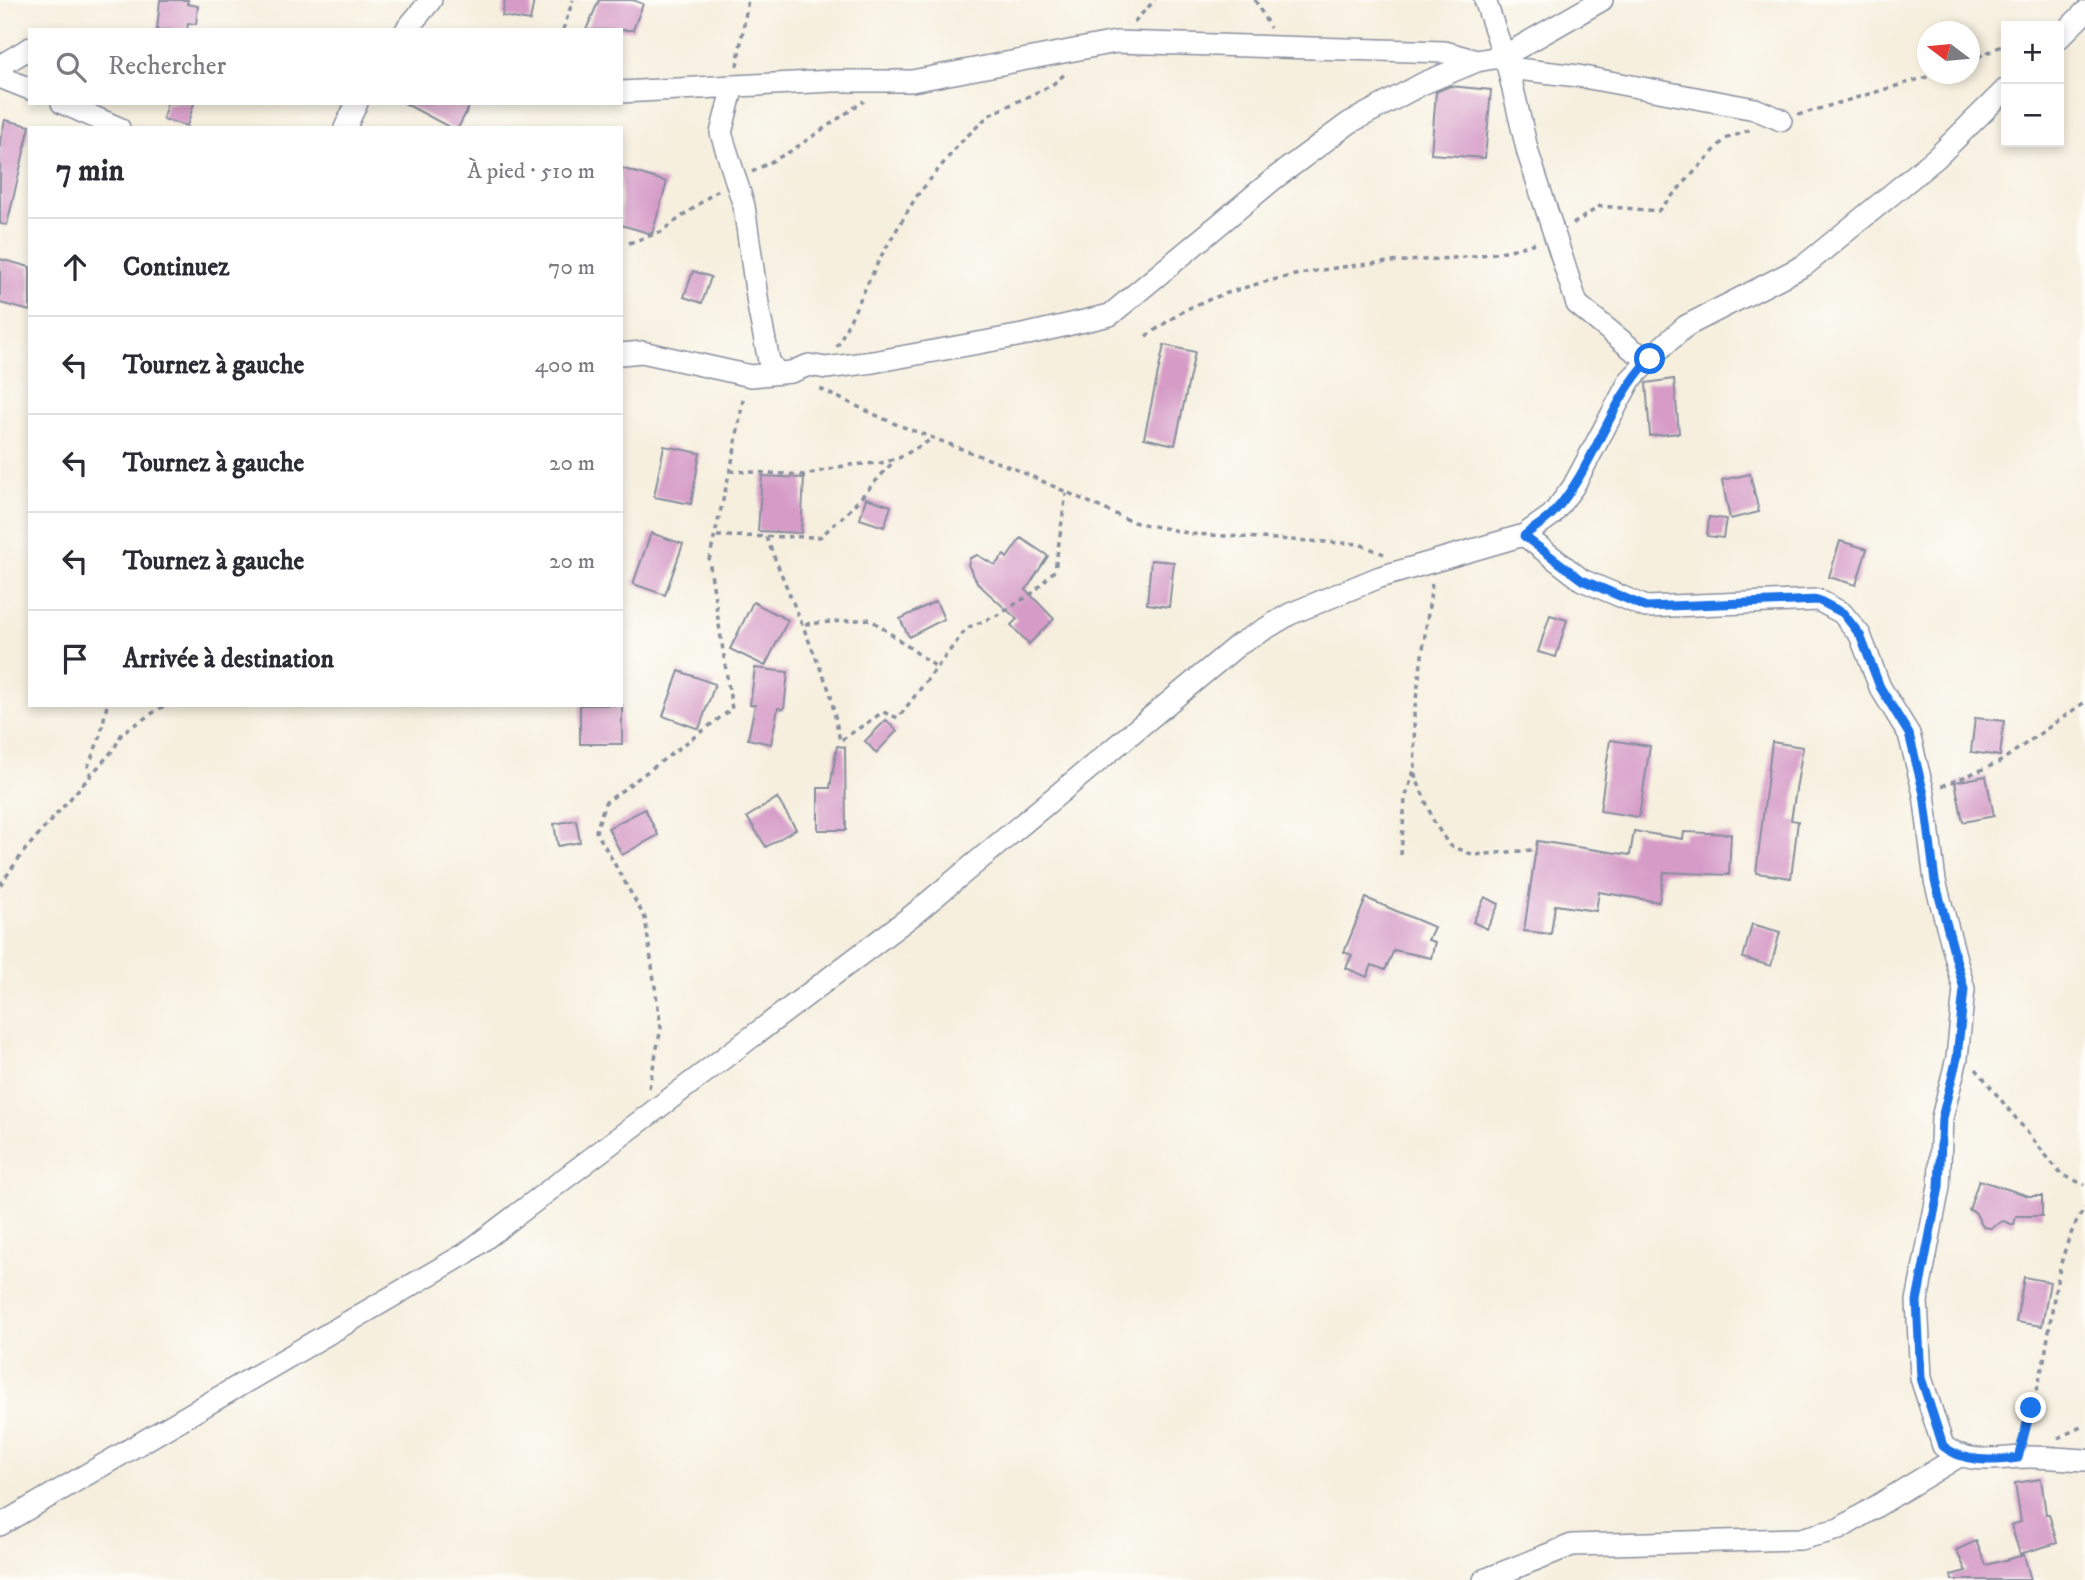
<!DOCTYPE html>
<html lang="fr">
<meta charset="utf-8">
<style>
:root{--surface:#fff;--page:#f7f7f7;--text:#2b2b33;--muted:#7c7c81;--line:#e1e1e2}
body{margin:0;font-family:"IM FELL DW Pica",serif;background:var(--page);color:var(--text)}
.controls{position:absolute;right:21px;top:21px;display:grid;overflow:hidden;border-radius:0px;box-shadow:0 4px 10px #0003}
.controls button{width:63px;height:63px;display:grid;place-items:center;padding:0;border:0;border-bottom:2px solid var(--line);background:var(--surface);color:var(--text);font:35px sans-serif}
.compass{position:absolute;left:1917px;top:21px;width:63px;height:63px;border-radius:50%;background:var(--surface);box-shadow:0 4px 10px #0003;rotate:286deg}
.stop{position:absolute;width:21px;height:21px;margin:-16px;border:5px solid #1a73e8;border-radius:50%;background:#fff}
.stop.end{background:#1a73e8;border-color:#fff;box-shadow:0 2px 7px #0008}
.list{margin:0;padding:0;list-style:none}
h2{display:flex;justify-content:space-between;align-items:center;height:91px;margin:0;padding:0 28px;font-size:30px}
h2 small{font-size:23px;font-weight:400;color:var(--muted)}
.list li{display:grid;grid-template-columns:46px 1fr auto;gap:21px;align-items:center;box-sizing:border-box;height:98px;padding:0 28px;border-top:2px solid var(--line)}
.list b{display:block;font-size:26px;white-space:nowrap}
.list em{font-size:23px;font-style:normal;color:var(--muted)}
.icon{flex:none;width:38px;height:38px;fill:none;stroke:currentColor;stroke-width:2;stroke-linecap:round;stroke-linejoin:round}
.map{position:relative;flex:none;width:2085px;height:1580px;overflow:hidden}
.search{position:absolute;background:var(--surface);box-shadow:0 4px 10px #0003;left:28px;top:28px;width:595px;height:77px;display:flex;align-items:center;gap:18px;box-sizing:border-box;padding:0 24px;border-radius:0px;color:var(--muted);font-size:26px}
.panel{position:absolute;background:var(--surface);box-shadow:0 4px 10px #0003;left:28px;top:126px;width:595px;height:581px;border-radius:0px}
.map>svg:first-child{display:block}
.building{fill:#d69bc7}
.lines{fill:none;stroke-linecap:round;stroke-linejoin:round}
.minor-casing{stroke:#888f9e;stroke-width:24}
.path{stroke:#888f9e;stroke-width:3.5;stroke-dasharray:5 5;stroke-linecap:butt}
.minor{stroke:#fff;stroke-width:21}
.route{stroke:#1a73e8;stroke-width:9}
</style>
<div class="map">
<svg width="2085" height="1580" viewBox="0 0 2085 1580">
<rect width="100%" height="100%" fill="#fdfcf7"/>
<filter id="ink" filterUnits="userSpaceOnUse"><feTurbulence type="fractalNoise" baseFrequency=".0143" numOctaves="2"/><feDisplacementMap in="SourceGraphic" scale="14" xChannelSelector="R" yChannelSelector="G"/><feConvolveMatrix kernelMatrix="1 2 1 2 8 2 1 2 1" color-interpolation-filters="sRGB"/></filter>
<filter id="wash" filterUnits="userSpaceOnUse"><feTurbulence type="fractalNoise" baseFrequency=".00686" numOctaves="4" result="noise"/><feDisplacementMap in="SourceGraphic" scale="28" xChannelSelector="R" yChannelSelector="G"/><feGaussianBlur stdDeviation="1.57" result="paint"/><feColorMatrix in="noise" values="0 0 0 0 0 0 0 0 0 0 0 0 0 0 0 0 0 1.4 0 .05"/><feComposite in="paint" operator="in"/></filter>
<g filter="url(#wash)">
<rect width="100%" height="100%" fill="#f6efde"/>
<g id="blocks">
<path class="building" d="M160,0H188L187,4L198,6L196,24L188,23L187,30H157Z
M505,0H534L530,21L502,16Z
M599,0H633L643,4L633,30H586Z
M1450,86L1491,90L1485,158L1431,154L1436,92Z
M167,103H194L187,126L163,119Z
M404,103H471L458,128H451Z
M5,120L30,126L7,225L0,224V142Z
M621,168L667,182L652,234L621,225Z
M0,259L30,267V311L0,303Z
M693,271L711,277L702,303L684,297Z
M1164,345L1195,352L1175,445L1144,438Z
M1674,379L1679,433L1650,436L1646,383Z
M664,446L700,453L691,504L654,497Z
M1750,474L1759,512L1730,519L1722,480Z
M762,476L804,478L801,533L758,531Z
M866,498L891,506L884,527L860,519Z
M1709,517L1726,519L1723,538L1707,536Z
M651,533L683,544L665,595L633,584Z
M1021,538L1048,556L1026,590L1054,619L1029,644L1011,625L1017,619L978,584L968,565L970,558L977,555L995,565L1004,555L1007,558Z
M1840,541L1867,549L1856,585L1829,577Z
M1151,560L1174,562L1169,607L1147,604Z
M936,601L944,619L909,637L900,619Z
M753,602L788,620L765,666L730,649Z
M1550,615L1567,620L1556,657L1538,652Z
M755,668L788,672L784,709L778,708L771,744L748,739L755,705H750Z
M679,671L715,684L699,729L663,716Z
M580,705H622V744H580Z
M1975,718L2004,721L2000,756L1971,752Z
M886,720L897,731L876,753L865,741Z
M1610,740L1650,746L1639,817L1600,811Z
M1772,742L1803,747L1791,820L1798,821L1791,878L1756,873Z
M837,746L845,747L846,830H818V788H830Z
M1986,776L1994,816L1963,822L1955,782Z
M777,798L796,829L766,847L747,817Z
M645,809L658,835L622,855L608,828Z
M576,820L580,842L558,846L554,824Z
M1634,831L1683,839L1684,832L1731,834L1729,875L1664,872L1659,902L1599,892L1596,911L1555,905L1551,934L1524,931L1537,841L1630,855Z
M1485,897L1499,904L1487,929L1473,922Z
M1366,898L1434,927L1428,940L1435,942L1431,958L1394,950L1385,970L1372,965L1367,977L1346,968L1352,955L1344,952Z
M1752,924L1780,932L1771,966L1743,958Z
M1979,1180L2029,1196H2042V1216H2016L2014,1225L2003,1221L1991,1228L1983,1227L1975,1212L1969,1210Z
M2024,1277L2050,1282L2042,1326L2016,1322Z
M2041,1479L2046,1514H2049L2057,1543L2020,1554L2011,1525L2021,1522L2015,1483Z
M1976,1541L1986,1565L2024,1555L2031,1580H1952L1951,1575L1966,1571L1956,1550Z"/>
</g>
</g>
<g filter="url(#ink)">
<use href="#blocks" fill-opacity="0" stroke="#888f9e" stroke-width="2"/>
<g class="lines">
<defs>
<path id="minor" d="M1485,0L1508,68L1528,153L1577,304L1633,350L1650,359
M406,30L431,0
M2059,38L2085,12
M0,66L30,48
M1508,68L1578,76L1755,109L1781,120
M0,77L30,89
M733,86L721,133L744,206L759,311L769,361L777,373
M621,92L832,81H912L1116,42L1445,52L1477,61
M62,103L119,128
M345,128L357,103
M621,354L642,352L751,376L791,372L809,365L826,368L873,362L1028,334L1110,315L1275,178L1349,123L1424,83L1477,61L1504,56L1602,0
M1524,535L1582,580L1646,607L1818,600L1842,613L1860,635L1880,687L1909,734L1924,794L1935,881L1964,989L1957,1058L1942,1118L1939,1187L1917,1301L1921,1378L1943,1446C1968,1466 2000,1457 2029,1457C2048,1457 2066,1459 2085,1460
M0,1525L465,1254L914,914L1238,645L1290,614L1380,577L1524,535L1552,515L1573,487L1630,380L1663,346L1686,326L1805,265L1936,158L2006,89
M1484,1580L1572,1545L1800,1539L1839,1529L1961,1455"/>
</defs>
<use href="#minor" class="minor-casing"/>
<path class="path" d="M1255,0L1270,28
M1134,22L1155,0
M563,30L573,0
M1969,61L2006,44
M737,66L748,0
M1798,115L1937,74
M752,172L791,151L864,101
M1573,224L1600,206L1658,211L1725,139L1750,130
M629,243L661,232L718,190
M1146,336C1162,326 1179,312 1196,305C1252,281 1320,268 1379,263C1434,258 1486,260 1538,242
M837,347L880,258L916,197L959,144L989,115L1052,85L1065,74
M820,389L893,423L1015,469L1133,522L1193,534L1359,544L1384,554
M730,471L804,475L848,465L881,463L899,458L934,438
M717,536L820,537L847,513L893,462
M766,537L830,692L840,741L883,712L898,718L967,628L1000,614L1034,592L1055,570L1066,493
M1432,584L1414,714L1415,775L1434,822L1449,845L1474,855L1532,850
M805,624L870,619L935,666
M92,776L87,769L100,737L107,705
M1942,786L1998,763L2085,702
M1401,855L1405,799L1414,770
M0,885L25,850L114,749L122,733L165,705
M1976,1069L2061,1174L2085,1185
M649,1088L661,1028L645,918L596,831L605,803L732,709L709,560L734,453L744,394
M2058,1438L2085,1425
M2023,1439C2031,1413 2038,1386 2044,1360C2054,1309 2055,1252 2085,1208"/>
<use href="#minor" class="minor"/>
</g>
</g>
<g class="lines" filter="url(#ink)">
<path class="route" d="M1650,359C1608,403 1595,467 1553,513C1545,522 1533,528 1524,536L1582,580L1646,607L1818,600L1843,613L1860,635L1880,687L1909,734L1924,794L1935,881L1964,989L1957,1058L1942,1118L1939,1187L1917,1301L1921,1378L1943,1446C1963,1463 1994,1461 2018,1458L2031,1408"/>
</g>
</svg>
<div class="controls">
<button>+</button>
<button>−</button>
</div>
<svg class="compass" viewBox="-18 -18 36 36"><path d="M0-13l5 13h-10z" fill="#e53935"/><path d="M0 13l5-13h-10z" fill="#7c7c81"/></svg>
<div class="stop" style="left:1650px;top:359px"></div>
<div class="stop end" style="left:2031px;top:1408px"></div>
<div class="search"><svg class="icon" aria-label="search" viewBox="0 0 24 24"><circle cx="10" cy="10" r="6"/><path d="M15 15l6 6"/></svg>Rechercher</div>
<section class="panel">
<h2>7 min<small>À pied · 510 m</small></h2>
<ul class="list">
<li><svg class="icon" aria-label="ahead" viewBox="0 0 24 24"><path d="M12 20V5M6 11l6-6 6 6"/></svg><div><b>Continuez</b></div><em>70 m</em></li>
<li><svg class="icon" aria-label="left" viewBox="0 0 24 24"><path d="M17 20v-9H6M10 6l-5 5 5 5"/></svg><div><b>Tournez à gauche</b></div><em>400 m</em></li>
<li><svg class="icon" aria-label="left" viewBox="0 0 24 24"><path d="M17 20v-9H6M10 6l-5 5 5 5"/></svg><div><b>Tournez à gauche</b></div><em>20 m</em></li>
<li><svg class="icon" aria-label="left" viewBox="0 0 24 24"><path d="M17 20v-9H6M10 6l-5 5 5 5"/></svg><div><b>Tournez à gauche</b></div><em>20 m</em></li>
<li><svg class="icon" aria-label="arrive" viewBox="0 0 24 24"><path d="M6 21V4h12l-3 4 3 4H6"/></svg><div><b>Arrivée à destination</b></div></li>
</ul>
</section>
</div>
